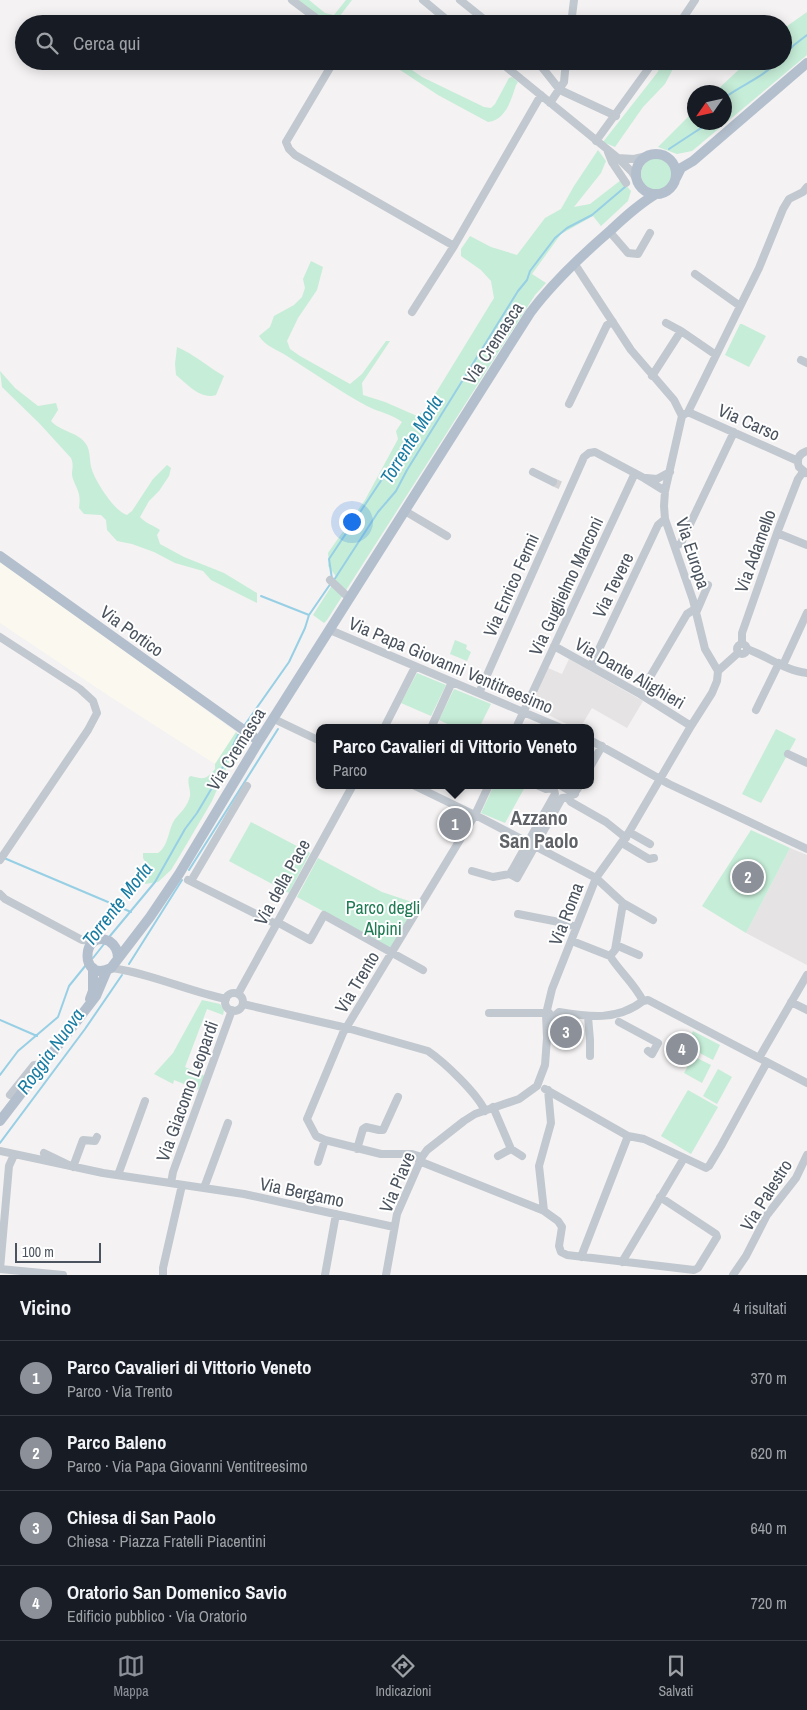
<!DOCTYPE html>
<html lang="it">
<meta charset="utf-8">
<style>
:root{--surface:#171b24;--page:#242831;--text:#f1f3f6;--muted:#9ea1a6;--line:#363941;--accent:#8c9099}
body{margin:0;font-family:"Archivo Narrow",sans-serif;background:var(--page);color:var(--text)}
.compass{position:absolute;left:687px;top:85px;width:45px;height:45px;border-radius:50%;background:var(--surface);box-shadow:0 2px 12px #0003;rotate:236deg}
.scale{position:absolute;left:15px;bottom:12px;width:86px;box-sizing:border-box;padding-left:5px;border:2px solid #4b545e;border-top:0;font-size:14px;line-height:18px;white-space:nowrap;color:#4b545e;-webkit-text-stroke:4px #fff;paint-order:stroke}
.you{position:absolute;left:351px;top:521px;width:18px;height:18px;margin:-12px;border:4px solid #fff;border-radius:50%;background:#1a73e8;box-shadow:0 0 0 8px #1a73e833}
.badge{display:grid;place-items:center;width:32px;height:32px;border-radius:50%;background:var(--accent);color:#fff;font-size:16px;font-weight:700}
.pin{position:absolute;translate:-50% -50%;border:2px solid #fff;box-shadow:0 1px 5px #0006}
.popup{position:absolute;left:316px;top:724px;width:278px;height:65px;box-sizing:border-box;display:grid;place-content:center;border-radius:10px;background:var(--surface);filter:drop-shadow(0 1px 4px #0005);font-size:16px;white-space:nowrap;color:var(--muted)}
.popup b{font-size:19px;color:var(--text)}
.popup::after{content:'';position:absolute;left:50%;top:100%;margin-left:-10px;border:10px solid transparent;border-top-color:var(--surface)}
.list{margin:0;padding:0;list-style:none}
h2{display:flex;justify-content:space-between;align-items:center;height:65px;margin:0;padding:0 20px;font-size:21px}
h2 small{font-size:16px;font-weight:400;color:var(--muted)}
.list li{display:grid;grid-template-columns:32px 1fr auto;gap:15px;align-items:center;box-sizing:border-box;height:75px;padding:0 20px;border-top:1px solid var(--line)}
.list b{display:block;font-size:19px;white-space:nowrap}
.list p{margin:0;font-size:16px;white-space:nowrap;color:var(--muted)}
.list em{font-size:16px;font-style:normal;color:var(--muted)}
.icon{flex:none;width:28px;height:28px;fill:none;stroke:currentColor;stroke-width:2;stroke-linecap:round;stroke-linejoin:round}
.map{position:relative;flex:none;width:807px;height:1275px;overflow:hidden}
.search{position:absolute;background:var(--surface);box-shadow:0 2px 12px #0003;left:15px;right:15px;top:15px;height:55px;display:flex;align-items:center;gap:12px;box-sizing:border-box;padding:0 18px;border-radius:28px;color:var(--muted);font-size:19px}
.sheet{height:365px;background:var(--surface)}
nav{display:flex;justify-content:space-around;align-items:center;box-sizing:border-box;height:70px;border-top:1px solid var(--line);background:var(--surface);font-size:14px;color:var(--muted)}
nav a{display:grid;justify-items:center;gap:2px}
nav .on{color:var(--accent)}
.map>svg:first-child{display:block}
.commercial{fill:#fbf9ef}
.education{fill:#e5e3e3}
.green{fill:#c6edd8}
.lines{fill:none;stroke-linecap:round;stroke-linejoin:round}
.stream{stroke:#97cfe5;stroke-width:2}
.minor-tunnel{stroke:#d2d2d4;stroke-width:8;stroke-dasharray:8 4;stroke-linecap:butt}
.minor{stroke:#c1c8cf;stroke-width:8}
.major{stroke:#b4bfce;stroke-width:10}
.labels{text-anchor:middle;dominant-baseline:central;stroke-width:4;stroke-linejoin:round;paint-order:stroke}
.street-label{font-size:18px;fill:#4b545e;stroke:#fff}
.park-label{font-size:18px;fill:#207b54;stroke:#fff}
.water-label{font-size:19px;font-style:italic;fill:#197ca3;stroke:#fff}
.quarter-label{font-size:20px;font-weight:bold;fill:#5f6266;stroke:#fff}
</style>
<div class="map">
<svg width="807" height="1275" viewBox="0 0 807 1275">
<rect width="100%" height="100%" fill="#f4f2f2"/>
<path class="commercial" d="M0,560L236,732L215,764L109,696L0,623Z"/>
<path class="education" d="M569,659L643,701L627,728L592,708L580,728H575L530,706L548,668L562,674Z
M790,848L807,855V965L746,933Z"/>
<path class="green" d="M296,0H309L325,13L334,15L346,0H352L336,21L337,24H329Z
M807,12V55L692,151L677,154L658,147L694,111V122H724V92H715L748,61H783V29Z
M383,61H399L422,77L484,107L491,108L495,104L509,78L512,77L518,82L516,85C511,100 506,120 488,122L438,95L391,64Z
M664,61H677L665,84L643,107L615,147L603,142L657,73Z
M598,150L606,161L601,173L574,207L590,204L621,180L631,191L628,201L601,226L593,216L561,234L532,274L546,283L535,295L327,620L324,623L313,615L336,579L335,575L328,566L329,562L328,553L365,500L398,439L396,431L402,422C392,414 378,412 367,406C339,391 314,373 287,356C278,350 265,346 259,336L270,327L274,316L294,305L302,297L305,288L303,279L311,261L323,267L317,290L298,318L287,341L290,349L300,356L350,384L362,374L386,341H390L362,383L363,395L385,402L417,416L426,409L494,298L491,281L481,270L461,256V249L470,236L491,247L517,255L545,218L561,209L574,186Z
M641 174a16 16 0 1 1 32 0a16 16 0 1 1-32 0Z
M740,324H742L766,336L749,367L725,355Z
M177,347C194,354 208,367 224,376L216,395C201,400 187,384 176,375L175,364Z
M0,371L15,388L38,406L56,403L58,410L51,421C61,432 78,432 86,444C91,451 89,462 92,470C96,482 115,512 127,515L132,511L153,479L167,465L171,468L169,476L159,491L149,501L140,517C145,523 153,525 160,530L157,535L160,544L184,557L224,573L257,593V603L211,580L203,571L175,563L154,552L132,544L117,541L107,530L106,520L101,515L84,514L79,508C81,493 78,492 73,479C70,472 75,467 71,458L40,424L2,387Z
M455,640L467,645L466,649L471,652L467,661L450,654Z
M417,673L446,685L431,716L401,703Z
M454,689L491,704L479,728H456L439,720Z
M776,729L796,739L761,803L742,794Z
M236,732L240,737L212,801L179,857L171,870L158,882L145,884L143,881L149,868L143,858V853H158C169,846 168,829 175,819C181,812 188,806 190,796C191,790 187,784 189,777L191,776C205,780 206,779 215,769V764Z
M494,785H519L525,787L505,823L481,813Z
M451,812L467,821L459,837L442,828Z
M251,822L310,853L289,893L229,861Z
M751,830L790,848L746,933L702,906Z
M318,858L382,892L418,904L391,948L297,897Z
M202,1000L220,1004L224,1010L223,1015L207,1009L185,1067L205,1076L199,1090L174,1080L173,1084L154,1074L173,1053Z
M693,1031L720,1045L713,1060L686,1046Z
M693,1056L711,1065L702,1083L684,1073Z
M718,1069L732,1077L717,1104L703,1096Z
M688,1090L718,1107L691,1154L661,1136Z"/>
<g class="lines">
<path class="stream" d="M783,56L794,45L807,35
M724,98C743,84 762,78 778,61
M669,149L701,128L705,122
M332,579L329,559L402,449
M334,580L378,512L396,491L407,470L518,291L527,280L530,271L555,238L567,228L592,215L625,187
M261,596L309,615
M244,726L289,662L305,628L309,615L331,583
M4,858L115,905
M189,870L278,729
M124,909L131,912
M110,936L155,882L185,829L197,813L216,781L238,735
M93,958L104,944
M129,964L182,880
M0,1020L37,1036
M0,1075L18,1051L58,1017L69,986L86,965
M0,1143L85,1029L122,975"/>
<path class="minor-tunnel" d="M553,482L562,486"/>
<path class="minor" d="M292,0L324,24
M423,0L452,24
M460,0L490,24
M571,24L574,0
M679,24L695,0
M334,61L286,142L289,149L295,155L454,246
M499,61L618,158L632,172L636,178
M537,61L560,90L616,116
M550,103L564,82L566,61
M596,141L654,61
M608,152L612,162L626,183
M618,158L634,159L647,156
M609,231L628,253L638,254L650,233
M695,274L740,306
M412,312L454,246L541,95
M666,323L681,331
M801,360L807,363
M652,376L681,331L716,355
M569,404L607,325L613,322
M688,412L798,461
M682,416L688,412L759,268L783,209L789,199L803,192L807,187
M533,472L553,482
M806,473L799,467C796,459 799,454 807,451
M646,478L657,479L670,472
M405,511L447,536
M777,533L807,545
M675,547L681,543L734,432
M330,580L349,598
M696,613L708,585
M330,630L561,728
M0,637L80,689L93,701L97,713L88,730L0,860
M742,643V633L777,533L798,479L803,472
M737 649a5 5 0 1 1 10 0a5 5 0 1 1-10 0Z
M554,646L640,694L691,726
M747,649C767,656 786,671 807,673
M783,665L807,613
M591,666L658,525L665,519
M718,671L738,653
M479,693L584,457L589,453L595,452L644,478L665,491
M640,694L687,614L695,609
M756,710L779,663
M274,719L320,741
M384,728L415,667
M431,728L452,682
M516,728L635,473
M590,740L669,784L807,849
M788,754L807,763
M590,767L602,746
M413,785L481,818L596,878L623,903L615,950L610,956L572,941
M537,785L546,789L553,788
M553,785L555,794L510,874L517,878L562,798C572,798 575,793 580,785
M560,785L575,794
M568,798L571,802L606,822L626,838
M629,832L650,844
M622,843L649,859L654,858
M472,871L493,877L510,874
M188,880L276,924
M191,881L247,786
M0,894L5,899L82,940L95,941
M623,903L653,920
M518,914L564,923L576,927
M277,922L310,940L324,915L423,970
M616,945L639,955
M610,956C620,972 634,983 643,1001
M111,968C150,973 187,991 226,999
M225 1002a9 9 0 1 1 18 0a9 9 0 1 1-18 0Z
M238,994L353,785
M643,1001L648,1000L807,1083
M791,1002L807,1010
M243,1004L347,1028L428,1051C444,1062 477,1093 485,1111
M489,1013H549
M588,1017L590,1040V1056
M619,1022L658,1043L652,1054L648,1051
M549,1028L552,1018L559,1012C589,1017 617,1021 643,1001
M759,1058L807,975
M545,1089L628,1136L644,1139L706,1168L709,1166L721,1146L767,1062
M548,1090L551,1123L539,1166L544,1211L558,1221L562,1227L559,1246L561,1252L567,1255L694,1270L698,1268L717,1237L716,1234L660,1197
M10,1095L34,1065L45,1064
M493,1107L511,1149
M357,1149L363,1129L366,1127L379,1130H383L398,1097
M0,1151L103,1173L244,1194L394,1227
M44,1153L73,1167L83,1140L95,1141L97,1137
M14,1155L9,1166L0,1269L63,1275
M498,1156L511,1149L522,1156
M422,1157L412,1154H381L325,1140L316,1136L307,1119L343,1033L475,815L489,785
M419,1161L542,1210
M318,1162L325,1140
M118,1175L145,1101
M171,1183L173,1172L232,1010
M204,1188L228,1123
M581,1257L628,1136
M622,1262L684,1158
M163,1275V1268L182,1185
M325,1275L336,1214
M386,1275L397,1214L422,1157L427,1150L464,1121L475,1114L519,1099L537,1086L545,1065L547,1038L546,1014L552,989L596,878L629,832L691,726L712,693L717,681L718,671L705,649L693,600L665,519L664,506L665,491L682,416L674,400L631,350L574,263
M733,1275L746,1256L767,1215L796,1178L807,1155"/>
<path class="major" d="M636 174a20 20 0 1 1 40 0a20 20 0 1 1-40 0Z
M676,178L681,168L693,161L807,63
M0,556L259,741
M118,958C118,951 115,945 109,941C81,928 79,984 111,968L150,917L179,874L259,741L530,313C553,282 582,255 611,230C625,217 639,204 656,194
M90,999L93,991V968
M0,1121L96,996L107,970"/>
</g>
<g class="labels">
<g class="street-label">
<text transform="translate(493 343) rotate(-57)">Via Cremasca</text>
<text transform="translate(749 422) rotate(24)">Via Carso</text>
<text transform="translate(755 551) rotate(-70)">Via Adamello</text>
<text transform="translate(693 553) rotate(72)">Via Europa</text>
<text transform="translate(511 585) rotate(-66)">Via Enrico Fermi</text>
<text transform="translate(613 585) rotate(-64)">Via Tevere</text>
<text transform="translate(566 586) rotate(-65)">Via Guglielmo Marconi</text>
<text transform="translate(132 631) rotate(36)">Via Portico</text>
<text transform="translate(451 665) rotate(23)">Via Papa Giovanni Ventitreesimo</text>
<text transform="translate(630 673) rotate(30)">Via Dante Alighieri</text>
<text transform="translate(236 749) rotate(-58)">Via Cremasca</text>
<text transform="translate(282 882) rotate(-61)">Via della Pace</text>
<text transform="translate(566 914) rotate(-69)">Via Roma</text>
<text transform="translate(357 982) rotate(-59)">Via Trento</text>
<text transform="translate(187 1091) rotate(-70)">Via Giacomo Leopardi</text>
<text transform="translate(397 1182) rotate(-67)">Via Piave</text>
<text transform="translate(302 1192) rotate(12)">Via Bergamo</text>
<text transform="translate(766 1195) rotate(-58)">Via Palestro</text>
</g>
<g class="park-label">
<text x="383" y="907">Parco degli<tspan x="383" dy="21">Alpini</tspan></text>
</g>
<g class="water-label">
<text transform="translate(411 439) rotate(-58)">Torrente Morla</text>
<text transform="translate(117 904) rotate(-52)">Torrente Morla</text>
<text transform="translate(50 1051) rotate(-54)">Roggia Nuova</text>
</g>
<g class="quarter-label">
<text x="539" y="817">Azzano<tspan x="539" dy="23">San Paolo</tspan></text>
</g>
</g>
</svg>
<svg class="compass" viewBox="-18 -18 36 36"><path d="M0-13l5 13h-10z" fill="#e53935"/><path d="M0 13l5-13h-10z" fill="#9ea1a6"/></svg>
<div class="scale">100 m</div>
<div class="you"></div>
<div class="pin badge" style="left:455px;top:824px">1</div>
<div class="popup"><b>Parco Cavalieri di Vittorio Veneto</b>Parco</div>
<div class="pin badge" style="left:748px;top:877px">2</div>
<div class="pin badge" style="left:566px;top:1032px">3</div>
<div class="pin badge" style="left:682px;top:1049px">4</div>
<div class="search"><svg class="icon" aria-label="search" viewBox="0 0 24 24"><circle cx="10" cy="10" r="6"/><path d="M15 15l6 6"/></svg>Cerca qui</div>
</div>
<section class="sheet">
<h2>Vicino<small>4 risultati</small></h2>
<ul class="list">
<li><span class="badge">1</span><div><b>Parco Cavalieri di Vittorio Veneto</b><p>Parco · Via Trento</p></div><em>370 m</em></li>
<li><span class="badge">2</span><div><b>Parco Baleno</b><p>Parco · Via Papa Giovanni Ventitreesimo</p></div><em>620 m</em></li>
<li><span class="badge">3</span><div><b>Chiesa di San Paolo</b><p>Chiesa · Piazza Fratelli Piacentini</p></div><em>640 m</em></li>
<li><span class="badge">4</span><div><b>Oratorio San Domenico Savio</b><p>Edificio pubblico · Via Oratorio</p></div><em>720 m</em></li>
</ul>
</section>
<nav>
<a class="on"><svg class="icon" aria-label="map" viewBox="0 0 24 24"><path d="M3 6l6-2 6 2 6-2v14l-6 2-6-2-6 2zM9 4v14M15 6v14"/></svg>Mappa</a>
<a><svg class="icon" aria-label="directions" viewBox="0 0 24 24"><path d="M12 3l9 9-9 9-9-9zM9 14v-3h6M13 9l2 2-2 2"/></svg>Indicazioni</a>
<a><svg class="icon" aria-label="saved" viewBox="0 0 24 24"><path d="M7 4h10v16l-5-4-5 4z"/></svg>Salvati</a>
</nav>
